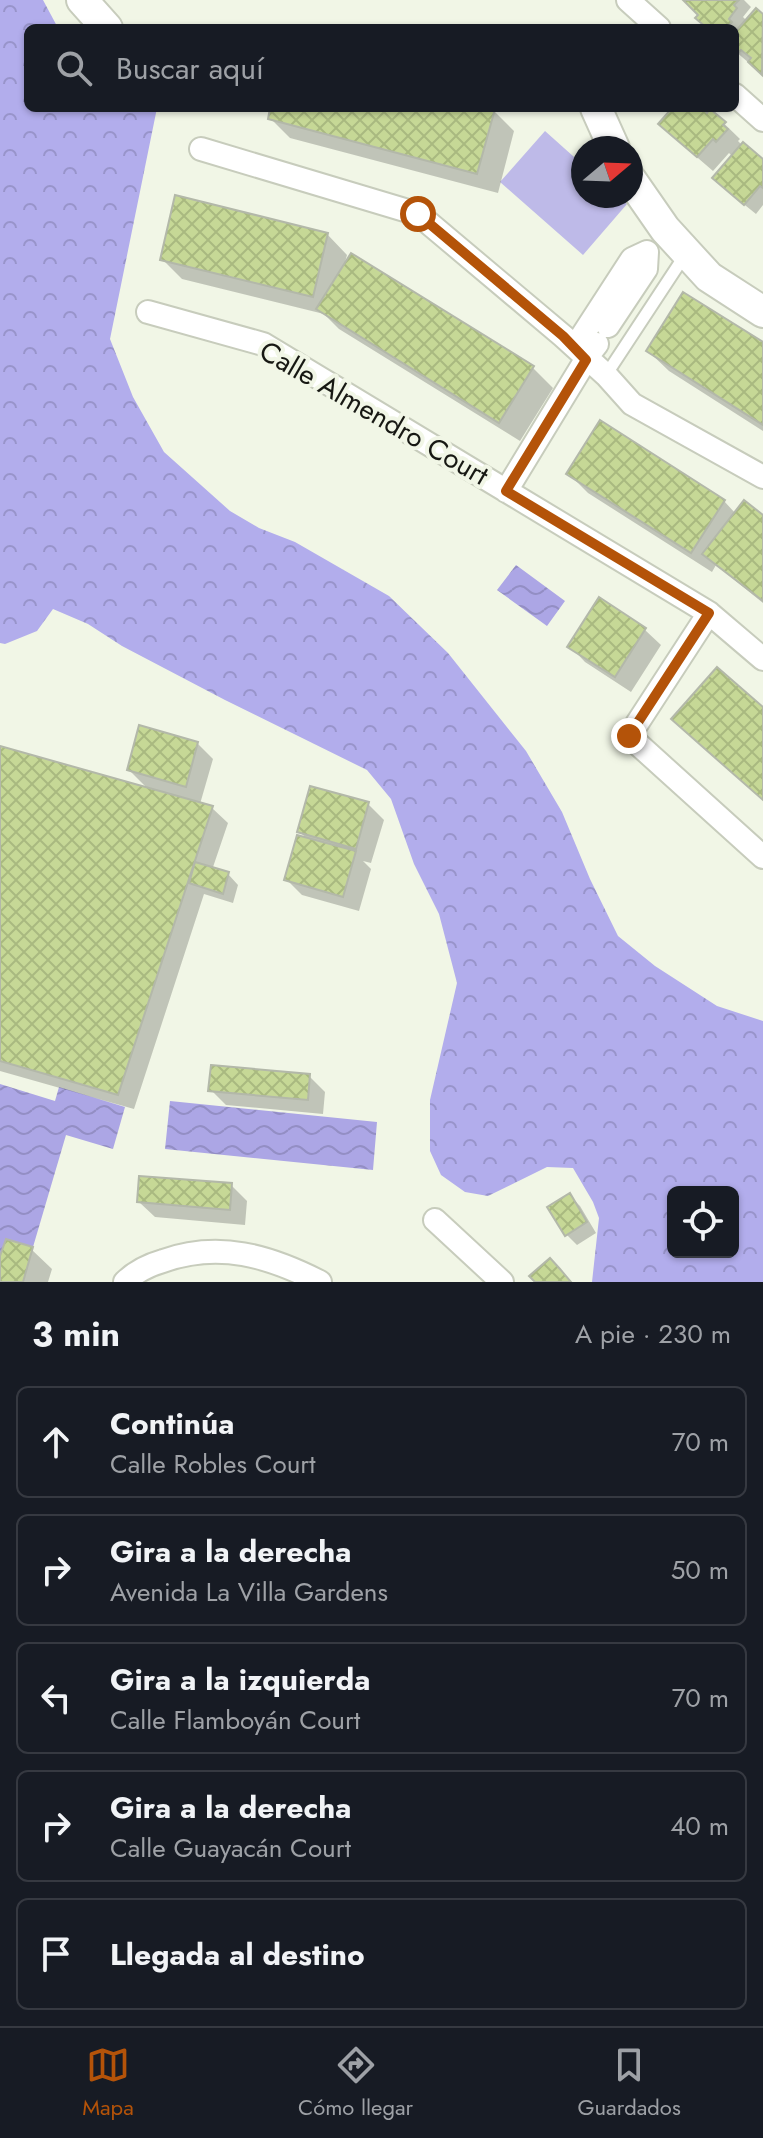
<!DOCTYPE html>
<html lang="es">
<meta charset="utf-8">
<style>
:root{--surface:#171b24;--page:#242831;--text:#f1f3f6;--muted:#9ea1a6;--line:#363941;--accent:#b45309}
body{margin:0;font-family:Jost,sans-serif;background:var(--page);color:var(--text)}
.controls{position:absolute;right:24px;bottom:24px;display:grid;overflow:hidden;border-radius:12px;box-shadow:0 2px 6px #0004}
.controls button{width:72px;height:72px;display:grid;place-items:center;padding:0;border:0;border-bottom:2px solid var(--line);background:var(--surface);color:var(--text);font:40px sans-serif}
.compass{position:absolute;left:571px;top:136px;width:72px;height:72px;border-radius:50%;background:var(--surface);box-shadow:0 2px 6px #0004;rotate:71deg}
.stop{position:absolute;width:24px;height:24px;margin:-18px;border:6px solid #b45309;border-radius:50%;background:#fff}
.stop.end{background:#b45309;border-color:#fff;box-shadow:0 2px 8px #0008}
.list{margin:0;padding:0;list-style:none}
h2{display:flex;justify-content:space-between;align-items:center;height:104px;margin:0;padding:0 32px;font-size:34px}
h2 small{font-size:26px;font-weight:400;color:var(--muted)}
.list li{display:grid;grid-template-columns:52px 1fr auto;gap:24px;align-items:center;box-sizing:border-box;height:112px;margin:0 16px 16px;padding:0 16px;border:2px solid var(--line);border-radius:12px}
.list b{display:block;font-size:30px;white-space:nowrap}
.list p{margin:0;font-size:26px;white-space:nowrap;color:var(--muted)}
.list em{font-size:26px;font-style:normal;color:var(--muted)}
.icon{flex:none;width:44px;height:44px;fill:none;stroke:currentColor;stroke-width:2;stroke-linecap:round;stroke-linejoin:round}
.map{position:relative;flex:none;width:763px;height:1282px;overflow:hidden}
.search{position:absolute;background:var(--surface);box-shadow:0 2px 6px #0004;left:24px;right:24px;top:24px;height:88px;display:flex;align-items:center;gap:20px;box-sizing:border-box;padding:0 28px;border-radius:12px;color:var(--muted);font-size:30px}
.sheet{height:744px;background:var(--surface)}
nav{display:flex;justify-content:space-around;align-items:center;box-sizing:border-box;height:112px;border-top:2px solid var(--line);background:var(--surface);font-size:22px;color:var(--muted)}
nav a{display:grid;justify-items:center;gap:4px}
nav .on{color:var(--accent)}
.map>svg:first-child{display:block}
.forest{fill:url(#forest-crowns);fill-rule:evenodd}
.pitch{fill:#bebae8}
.water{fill:url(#water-waves)}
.shadow{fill:#0003}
.building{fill:url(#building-cross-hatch);stroke:#b3b8a9;stroke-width:2}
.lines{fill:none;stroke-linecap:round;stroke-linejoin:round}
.lane-casing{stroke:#c7ccbc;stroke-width:15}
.street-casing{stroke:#c7ccbc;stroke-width:26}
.secondary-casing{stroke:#c7ccbc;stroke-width:34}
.lane{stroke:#fff;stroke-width:11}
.street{stroke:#fff;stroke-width:22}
.secondary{stroke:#fff;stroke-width:30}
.route{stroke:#b45309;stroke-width:10}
.labels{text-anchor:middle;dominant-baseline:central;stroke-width:8;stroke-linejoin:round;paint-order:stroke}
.street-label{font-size:28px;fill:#171813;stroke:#f1f6e6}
</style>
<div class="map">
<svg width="763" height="1282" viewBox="0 0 763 1282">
<defs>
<pattern id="forest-crowns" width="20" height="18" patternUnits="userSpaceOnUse" patternTransform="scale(2)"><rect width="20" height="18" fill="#b2adec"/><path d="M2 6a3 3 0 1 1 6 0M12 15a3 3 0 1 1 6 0" fill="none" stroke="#9894ca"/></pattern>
<pattern id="water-waves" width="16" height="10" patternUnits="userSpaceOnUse" patternTransform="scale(2)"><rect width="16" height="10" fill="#aca6e5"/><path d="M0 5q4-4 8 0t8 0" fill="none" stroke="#938ec4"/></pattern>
<pattern id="building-cross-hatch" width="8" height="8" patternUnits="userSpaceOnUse" patternTransform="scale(2)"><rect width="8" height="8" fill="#c6d896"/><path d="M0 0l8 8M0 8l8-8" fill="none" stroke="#a9b980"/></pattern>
</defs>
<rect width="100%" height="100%" fill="#f1f6e6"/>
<path class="forest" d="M0,0H43L58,28H28V108H157L110,339L133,397L164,452L230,511L259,528L295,542L389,596L448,653L526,751L562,812L590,879L618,936L655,966L717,1006L763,1021V1282H592L599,1218L593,1202L573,1168L547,1167L488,1196L465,1192L441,1175L430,1151V1100L457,983L439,914L414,864L391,799L367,770L225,700L122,646L88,624L53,609L37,631L5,644L0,643ZM673,1192H733V1252H673Z"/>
<path class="pitch" d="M545,131L583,165V196H618L627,204L583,255L500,182Z"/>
<path class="water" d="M516,565L565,601L547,626L497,590Z
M0,1084L55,1101L59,1087L125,1107L113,1149L66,1135L33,1247L0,1256Z
M170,1101L377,1122L373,1170L165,1149Z"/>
<path class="shadow" d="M685,0H744L751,7L743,17L747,21L756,11L763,17V75L735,51V28H708L701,15Z
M272,108H484L494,111L514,131L498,193L290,138L270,118Z
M675,108H708L740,139L738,141L743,146L763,162V205L756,214L725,189L733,157L729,153L713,171L677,140Z
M327,234L347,255L344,266L352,255L533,368L553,388L520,441L339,329L324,314L182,279L162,259Z
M763,345V431L669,371L648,351Z
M568,473L724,501L736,514L763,518V603L716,565L712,572L588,493Z
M599,600L645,630L661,645L631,692L585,662L570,646Z
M197,743L213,759L200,804L212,808L228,823L212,870L228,874L238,885L233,903L204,894L134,1109L0,1071V748L149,790L129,770Z
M368,804L384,820L371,863L363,861L371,869L359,911L302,895L287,880L308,840L300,832Z
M309,1076L325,1092L323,1114L226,1105L211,1090Z
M231,1185L247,1201L245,1225L155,1217L139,1202Z
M570,1196L580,1206L596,1233L577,1245L566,1234Z
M31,1249L52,1269L48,1282H0V1258Z"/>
<path class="building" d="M683,0H739L734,5L737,8L729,19L732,22L727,28H707L695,18L698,15Z
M756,8L763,14L762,75L748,62L751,58L741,50L737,54L735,52V32Z
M270,108H492L495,109L477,174L268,119Z
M672,108H702L707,113L710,109L726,122L723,125L728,129L716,142L713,139L697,157L658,124Z
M743,142L763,159V188L760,186L744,205L712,178Z
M175,195L328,233L313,297L160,260Z
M351,253L534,366L499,423L316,309Z
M683,292L763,342V425L646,351Z
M600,420L725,500L691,553L566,474Z
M744,500L763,515V601L702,554Z
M599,597L646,628L615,677L567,647Z
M717,667L763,707V800L671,719Z
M139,725L198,742L186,787L127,770Z
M0,746L213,806L118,1095L0,1061Z
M310,786L369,802L356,849L297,832Z
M297,835L356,851L343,897L284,880Z
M195,862L229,872L223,894L189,883Z
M211,1065L310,1074L308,1100L208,1091Z
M139,1176L232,1183L230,1210L137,1202Z
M570,1193L587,1222L565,1236L547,1207Z
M6,1239L33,1247L23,1282H0V1256Z
M550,1258L560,1269L571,1282H535L529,1276Z"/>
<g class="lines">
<defs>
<path id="lane" d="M606,375L685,255"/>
<path id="street" d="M628,0L659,28
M735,95L763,120
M201,149L418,214L563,336L606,375L632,404L763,477
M148,312L263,344L709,613L763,659
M597,344L590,353L582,336L632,259L647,252L646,269L608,326
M506,491L590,353
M709,613L629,736L763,857
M435,1220L502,1282
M125,1282C136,1271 149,1265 163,1261C219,1241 269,1256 320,1282"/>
<path id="secondary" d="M82,0L107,28
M596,108L614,148
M631,180L665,229L709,277L763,312"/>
</defs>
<use href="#lane" class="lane-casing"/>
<use href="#street" class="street-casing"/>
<use href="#secondary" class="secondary-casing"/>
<use href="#lane" class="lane"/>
<use href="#street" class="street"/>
<use href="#secondary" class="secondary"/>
</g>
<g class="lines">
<path class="route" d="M418,214L563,336L586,360L506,491L709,613L629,736"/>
</g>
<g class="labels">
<g class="street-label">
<text transform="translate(374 413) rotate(30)">Calle Almendro Court</text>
</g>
</g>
</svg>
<div class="controls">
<button><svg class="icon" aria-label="locate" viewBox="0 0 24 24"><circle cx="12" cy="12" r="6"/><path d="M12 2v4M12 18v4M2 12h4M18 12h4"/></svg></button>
</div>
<svg class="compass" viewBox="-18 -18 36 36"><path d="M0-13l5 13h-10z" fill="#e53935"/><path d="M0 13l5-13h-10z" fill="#9ea1a6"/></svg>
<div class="stop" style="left:418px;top:214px"></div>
<div class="stop end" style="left:629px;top:736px"></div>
<div class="search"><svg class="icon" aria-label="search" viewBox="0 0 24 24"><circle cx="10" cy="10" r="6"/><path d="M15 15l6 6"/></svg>Buscar aquí</div>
</div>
<section class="sheet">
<h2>3 min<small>A pie · 230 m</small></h2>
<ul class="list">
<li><svg class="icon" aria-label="ahead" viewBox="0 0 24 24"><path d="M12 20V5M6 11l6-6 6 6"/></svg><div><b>Continúa</b><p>Calle Robles Court</p></div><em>70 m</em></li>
<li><svg class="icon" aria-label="right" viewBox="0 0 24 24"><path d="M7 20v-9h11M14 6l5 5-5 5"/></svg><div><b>Gira a la derecha</b><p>Avenida La Villa Gardens</p></div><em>50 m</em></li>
<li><svg class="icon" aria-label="left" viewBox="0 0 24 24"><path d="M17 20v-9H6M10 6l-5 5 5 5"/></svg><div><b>Gira a la izquierda</b><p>Calle Flamboyán Court</p></div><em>70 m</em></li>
<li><svg class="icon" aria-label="right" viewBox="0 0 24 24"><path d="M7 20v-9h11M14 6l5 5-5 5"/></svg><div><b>Gira a la derecha</b><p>Calle Guayacán Court</p></div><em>40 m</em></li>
<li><svg class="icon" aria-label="arrive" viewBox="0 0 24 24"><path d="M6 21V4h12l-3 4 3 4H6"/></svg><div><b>Llegada al destino</b></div></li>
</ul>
</section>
<nav>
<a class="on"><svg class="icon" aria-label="map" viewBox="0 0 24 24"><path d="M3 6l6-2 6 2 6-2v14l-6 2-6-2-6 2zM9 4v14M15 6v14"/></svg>Mapa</a>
<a><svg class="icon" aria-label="directions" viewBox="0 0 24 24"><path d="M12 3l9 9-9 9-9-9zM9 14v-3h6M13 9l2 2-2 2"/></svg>Cómo llegar</a>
<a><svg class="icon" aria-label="saved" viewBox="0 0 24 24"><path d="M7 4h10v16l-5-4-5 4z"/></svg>Guardados</a>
</nav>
